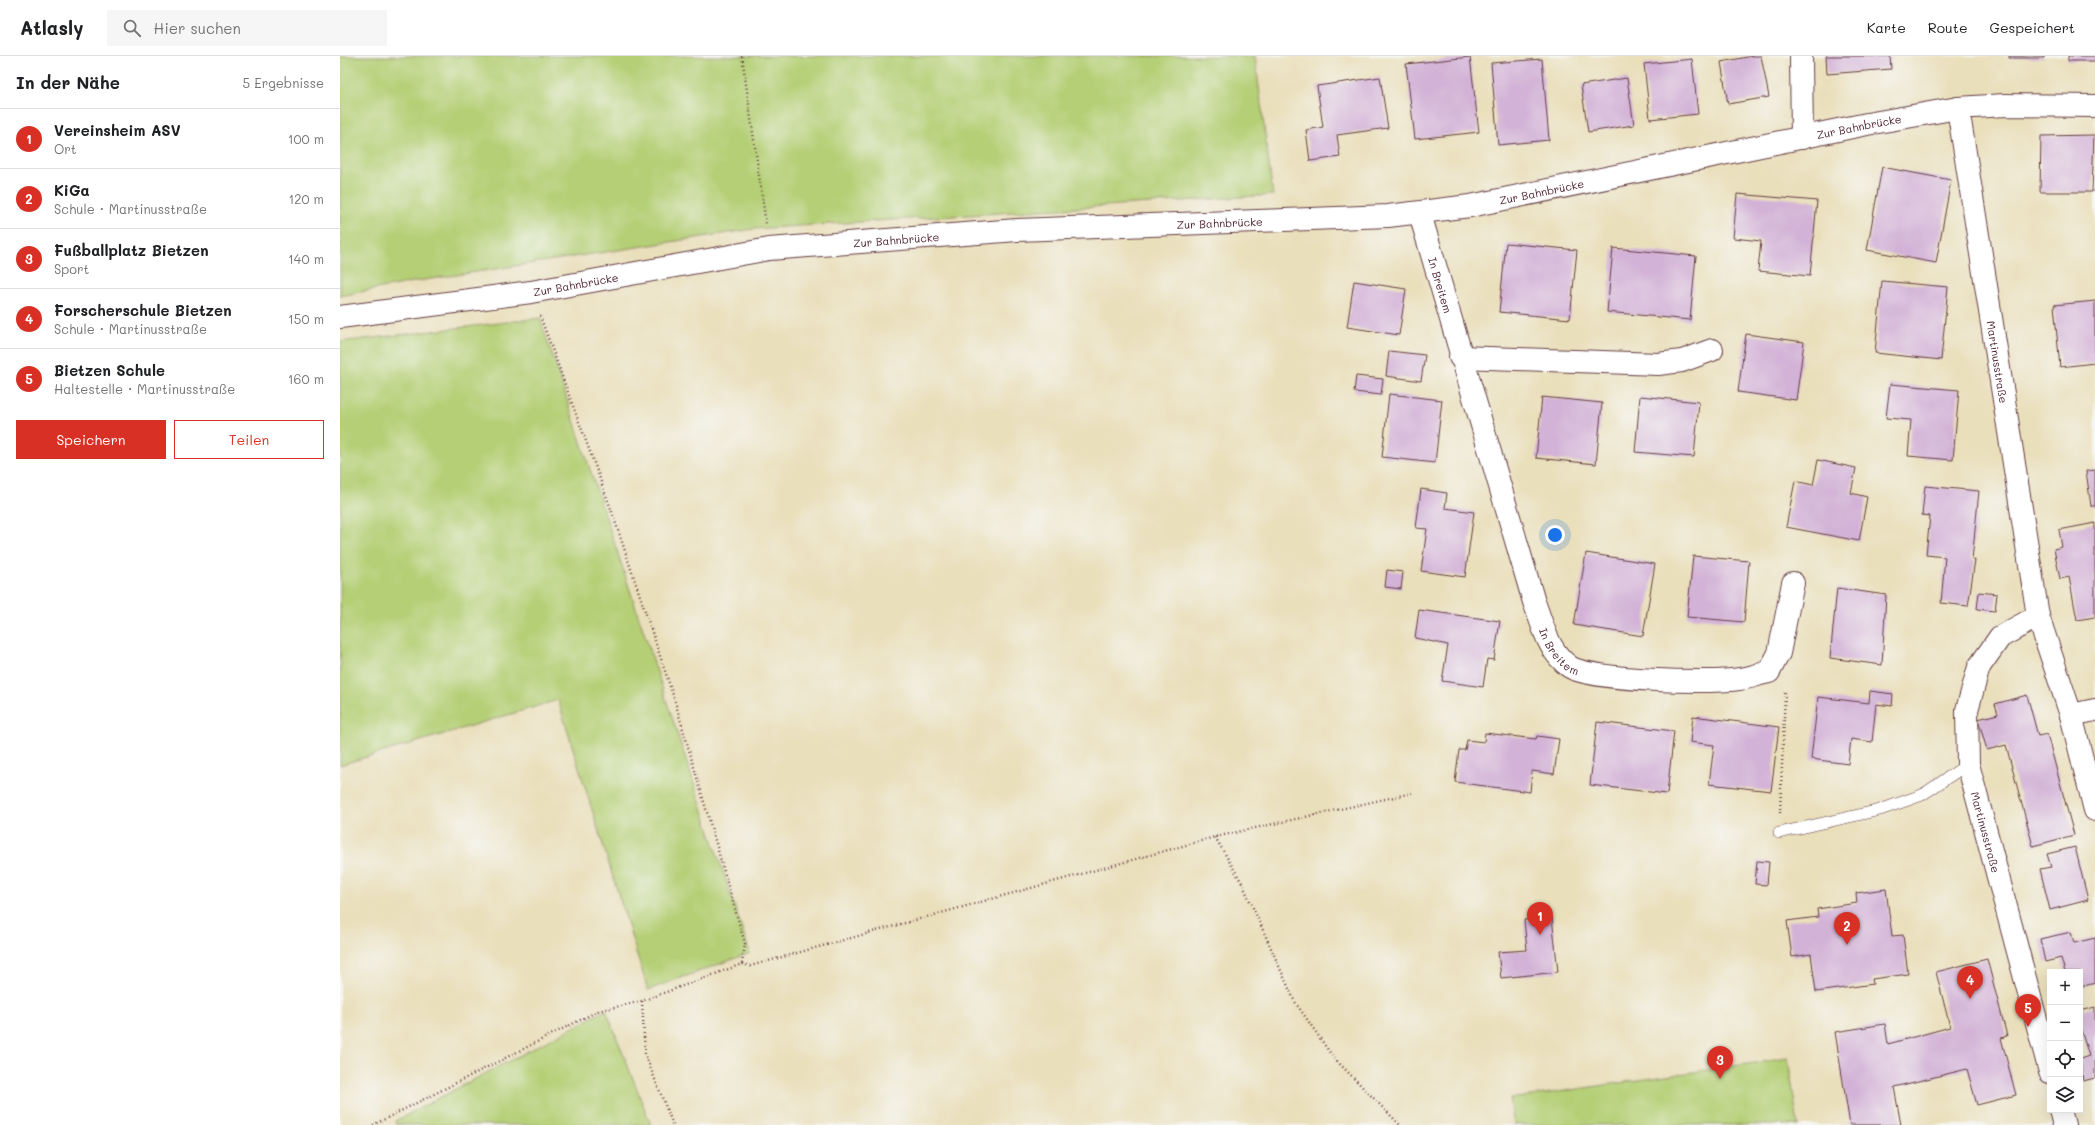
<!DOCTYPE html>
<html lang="de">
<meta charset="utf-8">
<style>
:root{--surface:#fff;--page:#f6f6f6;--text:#202124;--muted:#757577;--line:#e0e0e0;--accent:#d93025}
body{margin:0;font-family:Mali,sans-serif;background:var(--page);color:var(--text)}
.controls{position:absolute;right:12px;bottom:12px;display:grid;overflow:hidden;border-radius:0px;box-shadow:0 4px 16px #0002}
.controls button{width:36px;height:36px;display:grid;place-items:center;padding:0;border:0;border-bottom:1px solid var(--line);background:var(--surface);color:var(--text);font:20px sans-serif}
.you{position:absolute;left:1215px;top:479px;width:14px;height:14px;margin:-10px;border:3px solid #fff;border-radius:50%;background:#1a73e8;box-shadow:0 0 0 6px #1a73e833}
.badge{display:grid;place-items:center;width:26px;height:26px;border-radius:50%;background:var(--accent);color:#fff;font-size:13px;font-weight:700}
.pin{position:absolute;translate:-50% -33px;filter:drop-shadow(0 1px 2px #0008)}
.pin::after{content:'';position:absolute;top:21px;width:14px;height:12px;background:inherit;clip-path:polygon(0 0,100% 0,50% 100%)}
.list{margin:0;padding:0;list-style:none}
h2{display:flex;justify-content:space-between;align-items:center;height:52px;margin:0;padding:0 16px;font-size:17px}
h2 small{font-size:13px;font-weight:400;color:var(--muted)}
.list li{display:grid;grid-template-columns:26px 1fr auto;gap:12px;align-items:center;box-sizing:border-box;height:60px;padding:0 16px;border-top:1px solid var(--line)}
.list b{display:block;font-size:15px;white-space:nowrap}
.list p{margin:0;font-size:13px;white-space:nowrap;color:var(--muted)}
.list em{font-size:13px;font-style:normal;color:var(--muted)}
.actions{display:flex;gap:8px;padding:12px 16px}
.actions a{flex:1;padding:9px 0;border:1px solid var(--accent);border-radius:0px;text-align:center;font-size:14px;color:var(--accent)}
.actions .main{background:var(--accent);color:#fff}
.icon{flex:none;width:22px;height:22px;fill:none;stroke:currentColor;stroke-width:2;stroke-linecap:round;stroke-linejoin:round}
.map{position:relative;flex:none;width:1755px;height:1069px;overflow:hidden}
header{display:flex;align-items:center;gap:24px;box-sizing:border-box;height:56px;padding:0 20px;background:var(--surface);border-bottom:1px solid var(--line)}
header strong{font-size:19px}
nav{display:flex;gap:22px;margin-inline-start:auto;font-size:14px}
.search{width:280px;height:36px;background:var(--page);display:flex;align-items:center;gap:10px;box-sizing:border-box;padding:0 14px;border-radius:0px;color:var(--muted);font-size:15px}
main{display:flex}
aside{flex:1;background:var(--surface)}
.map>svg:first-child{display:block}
.green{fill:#b4cf74;stroke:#7f7750}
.building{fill:#d3b2d7}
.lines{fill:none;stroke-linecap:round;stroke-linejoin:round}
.service-casing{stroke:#623c41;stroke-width:12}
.minor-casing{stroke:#623c41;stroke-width:24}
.path{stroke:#623c41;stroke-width:2.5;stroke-dasharray:1 3;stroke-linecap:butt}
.service{stroke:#fff;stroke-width:11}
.minor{stroke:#fff;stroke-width:22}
.labels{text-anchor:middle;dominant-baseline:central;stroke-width:4;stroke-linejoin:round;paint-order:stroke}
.street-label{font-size:11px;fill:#4a1f2b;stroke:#f6f6f2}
</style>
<header>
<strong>Atlasly</strong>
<div class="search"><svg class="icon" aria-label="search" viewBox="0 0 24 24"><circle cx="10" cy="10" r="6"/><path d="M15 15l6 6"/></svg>Hier suchen</div>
<nav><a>Karte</a><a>Route</a><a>Gespeichert</a></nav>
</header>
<main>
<aside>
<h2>In der Nähe<small>5 Ergebnisse</small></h2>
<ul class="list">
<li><span class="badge">1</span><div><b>Vereinsheim ASV</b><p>Ort</p></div><em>100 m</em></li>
<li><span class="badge">2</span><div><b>KiGa</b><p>Schule · Martinusstraße</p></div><em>120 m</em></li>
<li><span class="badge">3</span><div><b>Fußballplatz Bietzen</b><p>Sport</p></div><em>140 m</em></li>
<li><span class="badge">4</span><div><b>Forscherschule Bietzen</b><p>Schule · Martinusstraße</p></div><em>150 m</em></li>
<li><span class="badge">5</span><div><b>Bietzen Schule</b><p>Haltestelle · Martinusstraße</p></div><em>160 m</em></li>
</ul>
<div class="actions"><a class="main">Speichern</a><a>Teilen</a></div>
</aside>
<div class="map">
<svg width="1755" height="1069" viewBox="0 0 1755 1069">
<rect width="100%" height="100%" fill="#f6f6f2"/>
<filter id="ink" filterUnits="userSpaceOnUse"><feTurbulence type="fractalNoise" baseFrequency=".025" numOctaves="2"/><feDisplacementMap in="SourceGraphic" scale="8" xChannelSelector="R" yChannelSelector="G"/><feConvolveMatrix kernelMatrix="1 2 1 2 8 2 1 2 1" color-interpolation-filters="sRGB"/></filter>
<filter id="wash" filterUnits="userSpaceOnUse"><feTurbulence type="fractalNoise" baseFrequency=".012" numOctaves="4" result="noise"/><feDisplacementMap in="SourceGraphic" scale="16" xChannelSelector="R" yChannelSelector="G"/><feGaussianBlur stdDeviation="0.9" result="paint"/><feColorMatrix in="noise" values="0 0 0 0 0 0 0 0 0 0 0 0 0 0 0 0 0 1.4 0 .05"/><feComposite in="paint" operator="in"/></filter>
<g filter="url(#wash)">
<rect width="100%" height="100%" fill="#eadfbb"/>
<path class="green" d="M0,0H915L933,139L414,173L78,225L0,240Z
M200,262L410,897L308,934L218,644L0,709V286Z
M266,954L311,1069H57L55,1065Z
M1448,1002L1458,1069H1174L1170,1043Z"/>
<g id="blocks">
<path class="building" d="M1413,0H1421L1429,41L1388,48L1381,6Z
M1486,0H1550L1551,13L1487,18Z
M1669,0H1704V2H1669Z
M1728,0H1755V5H1728Z
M1130,1L1139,76L1075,83L1066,8Z
M1202,3L1209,84L1158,89L1151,7Z
M1352,3L1358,58L1310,63L1304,8Z
M1040,21L1048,72L997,79L1000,101L970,105L966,74L983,71L977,30Z
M1287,22L1294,69L1248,76L1241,29Z
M1754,79L1752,136H1700L1701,80Z
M1542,111L1611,124L1596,207L1527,194Z
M1397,138L1477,145L1470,220L1418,215L1421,185L1393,182Z
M1166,187L1237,194L1230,263L1159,256Z
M1273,192L1356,200L1350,264L1267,256Z
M1014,225L1066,233L1059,279L1007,271Z
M1542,225L1608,231L1601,304L1535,297Z
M1755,245V307L1720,311L1714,249Z
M1406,278L1464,286L1456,344L1398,336Z
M1049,295L1085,299L1081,325L1046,320Z
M1016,320L1043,323L1041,339L1014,336Z
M1550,328L1619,334L1613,404L1568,400L1571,364L1546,362Z
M1049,338L1102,344L1095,407L1042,401Z
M1300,340L1359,346L1354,401L1295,396Z
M1202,341L1262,347L1256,408L1196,402Z
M1478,404L1516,412L1511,437L1527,441L1519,485L1446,471L1455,425L1473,429Z
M1755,414V450H1751L1746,415Z
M1585,430L1639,435L1632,504H1635L1628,550L1601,547L1605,501L1586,499L1590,460L1582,459Z
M1081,433L1107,437L1105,452L1134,456L1125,521L1081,515L1087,473L1076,472Z
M1755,467V561L1737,564L1729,521L1720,523L1714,493L1722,491L1719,474Z
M1246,497L1315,508L1303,580L1234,569Z
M1353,500L1409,505L1404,566L1347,561Z
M1047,514L1063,516L1061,533L1045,531Z
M1497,532L1546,539L1542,609L1490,602Z
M1639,536L1657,538L1655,555L1637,553Z
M1079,554L1160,565L1154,604L1147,603L1143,631L1102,625L1108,589L1075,582Z
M1530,635L1553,638L1552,650L1536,648L1532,686L1511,683L1508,708L1471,703L1478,641L1529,647Z
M1687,639L1698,680L1707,678L1734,779L1693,790L1666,689L1647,694L1638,663L1658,658L1655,648Z
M1353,660L1439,671L1431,735L1369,728L1374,689L1350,686Z
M1257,666L1334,675L1327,738L1250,729Z
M1145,677L1196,683L1197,680L1219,683L1214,718L1192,715L1190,736L1115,726L1119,694H1125L1127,684L1144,686Z
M1735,791L1748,844L1710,854L1700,813L1711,811L1707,798Z
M1417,805L1429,806L1427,829L1415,828Z
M1546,833L1552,880L1563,879L1568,918L1532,923L1533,928L1476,936L1471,898L1452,901L1447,865L1478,861L1477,853L1517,847L1516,837Z
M1212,861L1218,916L1161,922L1158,896L1187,894L1184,864Z
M1731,876L1734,887L1755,882V927L1740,931V916H1725L1721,902L1705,906L1700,883Z
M1647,903L1667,980L1661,982L1676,1039L1637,1049L1627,1013L1554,1031L1561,1069H1510L1495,976L1545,968L1548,988L1610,971L1596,916Z
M1755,951V1022L1743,1025L1740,1003L1749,1000L1740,971V955Z"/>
</g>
</g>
<g filter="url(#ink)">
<use href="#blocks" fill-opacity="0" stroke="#623c41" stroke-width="1"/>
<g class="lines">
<defs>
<path id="service" d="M1439,777L1540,754L1582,739L1628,708"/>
<g id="minor">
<path d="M1461,0L1462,82"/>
<path id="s1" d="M1618,52L1698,560L1731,659L1755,754"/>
<path id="s2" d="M1080,158L1194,546C1203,569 1208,596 1230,611C1250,624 1372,628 1399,623C1409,622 1419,618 1429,616L1439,597L1453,527"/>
<path id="s3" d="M0,261L191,236L429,193L677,174L1048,160L1130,150L1527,68L1618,52L1665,49L1755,50"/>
<path d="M1120,301L1318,308L1342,305L1372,294"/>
<path id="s4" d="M1698,560L1660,581L1639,611L1627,654L1628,708L1710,1016"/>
<path d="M1731,659L1755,654"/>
<path d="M1720,1054L1724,1069"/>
</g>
</defs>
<use href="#service" class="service-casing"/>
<use href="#minor" class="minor-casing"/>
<path class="path" d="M402,0L426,168
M200,260L271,453L334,642L405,888L402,908
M1440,757L1445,636
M875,781L902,827L955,946L993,1001L1060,1069
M302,945L305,998L333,1069
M33,1069L258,955L302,945L402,908L410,910L875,781L1072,737"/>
<use href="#service" class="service"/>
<use href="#minor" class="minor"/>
</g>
</g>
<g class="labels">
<g class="street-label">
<text stroke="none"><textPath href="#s3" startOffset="1534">Zur Bahnbrücke</textPath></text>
<text stroke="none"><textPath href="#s3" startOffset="1210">Zur Bahnbrücke</textPath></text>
<text stroke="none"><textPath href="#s3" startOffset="886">Zur Bahnbrücke</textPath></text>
<text stroke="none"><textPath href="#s3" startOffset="562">Zur Bahnbrücke</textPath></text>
<text stroke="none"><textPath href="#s3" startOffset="238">Zur Bahnbrücke</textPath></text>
<text stroke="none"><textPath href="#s2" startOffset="74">In Breitem</textPath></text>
<text stroke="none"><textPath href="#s1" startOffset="257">Martinusstraße</textPath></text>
<text stroke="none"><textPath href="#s2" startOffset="461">In Breitem</textPath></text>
<text stroke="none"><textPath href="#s4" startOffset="249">Martinusstraße</textPath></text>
</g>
</g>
</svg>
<div class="controls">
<button>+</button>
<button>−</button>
<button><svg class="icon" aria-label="locate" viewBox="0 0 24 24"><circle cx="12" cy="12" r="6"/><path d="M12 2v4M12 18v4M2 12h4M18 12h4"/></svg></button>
<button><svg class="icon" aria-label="layers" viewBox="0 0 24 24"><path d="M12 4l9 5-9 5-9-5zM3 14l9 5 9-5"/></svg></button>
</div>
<div class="you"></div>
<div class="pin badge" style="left:1200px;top:879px">1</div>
<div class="pin badge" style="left:1507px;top:889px">2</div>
<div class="pin badge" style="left:1380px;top:1023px">3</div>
<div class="pin badge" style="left:1630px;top:943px">4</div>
<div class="pin badge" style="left:1688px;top:971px">5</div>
</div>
</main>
